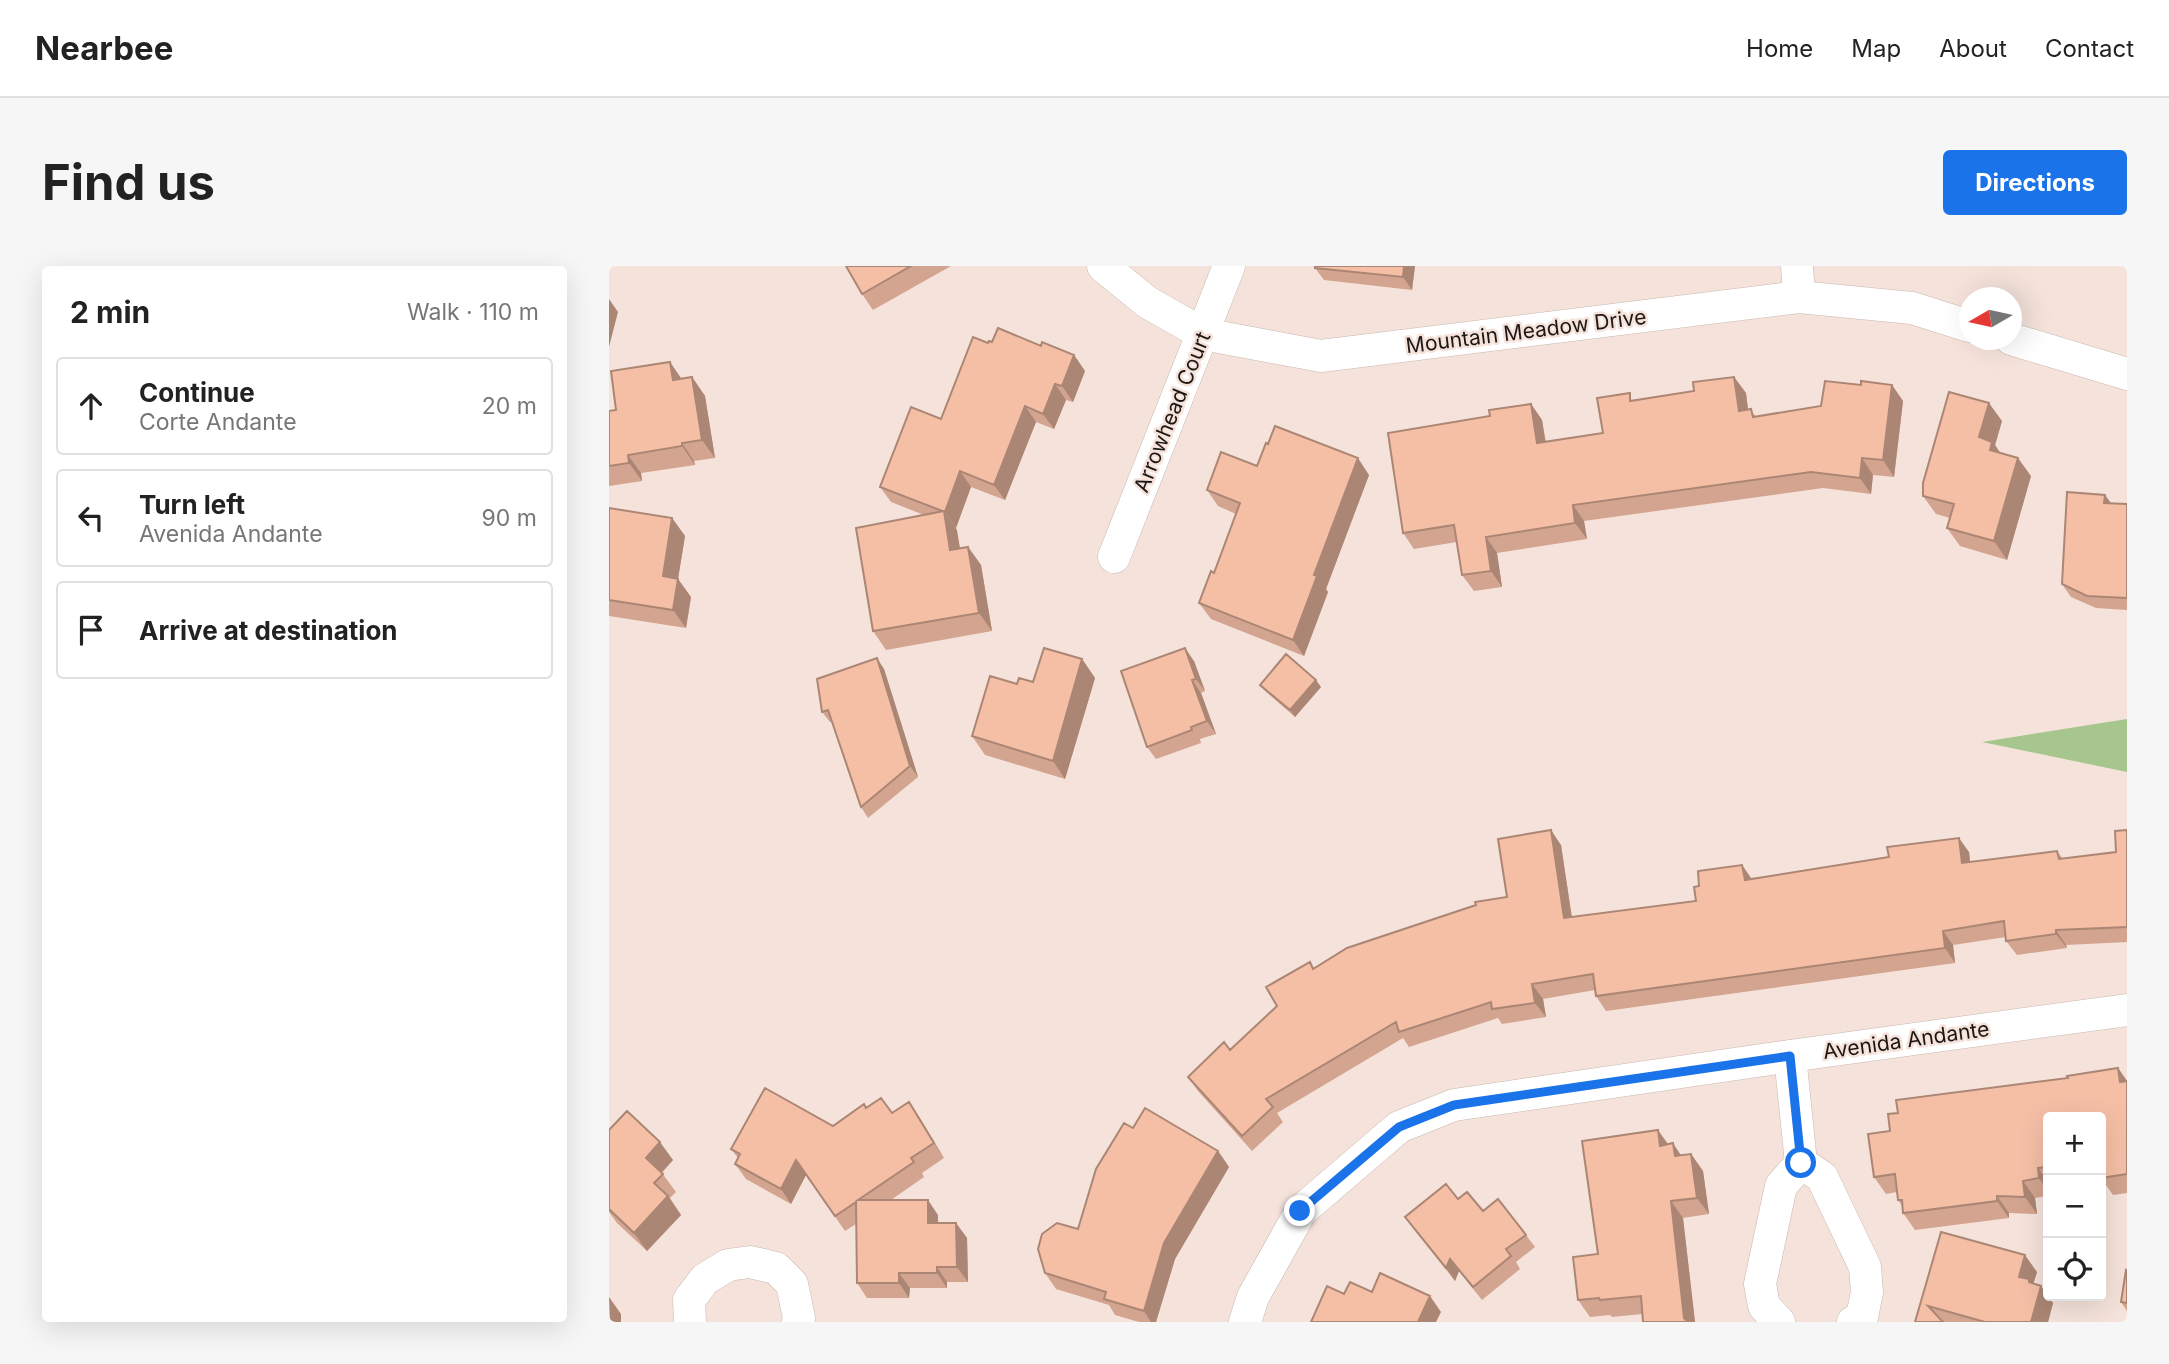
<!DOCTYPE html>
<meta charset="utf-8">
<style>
:root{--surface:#fff;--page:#f6f6f6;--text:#222;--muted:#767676;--line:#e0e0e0;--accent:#1a73e8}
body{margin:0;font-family:Inter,sans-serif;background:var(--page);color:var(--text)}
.controls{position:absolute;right:21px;bottom:21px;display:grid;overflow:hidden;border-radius:7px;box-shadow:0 7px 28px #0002}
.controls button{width:63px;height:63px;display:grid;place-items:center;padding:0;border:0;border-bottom:2px solid var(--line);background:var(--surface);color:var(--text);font:35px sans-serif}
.compass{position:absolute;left:1350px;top:21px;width:63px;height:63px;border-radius:50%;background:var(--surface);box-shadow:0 7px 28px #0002;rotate:261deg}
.stop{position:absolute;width:21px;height:21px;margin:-16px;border:5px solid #1a73e8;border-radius:50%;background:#fff}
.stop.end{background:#1a73e8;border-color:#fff;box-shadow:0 2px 7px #0008}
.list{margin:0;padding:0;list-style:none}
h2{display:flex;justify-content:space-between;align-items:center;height:91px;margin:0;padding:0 28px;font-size:30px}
h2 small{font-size:23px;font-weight:400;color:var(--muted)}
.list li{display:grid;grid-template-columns:46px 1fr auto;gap:21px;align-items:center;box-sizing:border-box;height:98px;margin:0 14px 14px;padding:0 14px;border:2px solid var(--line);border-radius:7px}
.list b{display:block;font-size:26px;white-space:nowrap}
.list p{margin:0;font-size:23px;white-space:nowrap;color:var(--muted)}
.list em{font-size:23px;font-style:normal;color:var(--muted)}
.icon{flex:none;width:38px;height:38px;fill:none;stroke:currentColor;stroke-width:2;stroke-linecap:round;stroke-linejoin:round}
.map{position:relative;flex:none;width:1518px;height:1056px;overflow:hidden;border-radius:7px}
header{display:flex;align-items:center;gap:42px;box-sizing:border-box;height:98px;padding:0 35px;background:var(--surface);border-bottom:2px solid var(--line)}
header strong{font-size:33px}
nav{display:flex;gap:38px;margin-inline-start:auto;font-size:24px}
.intro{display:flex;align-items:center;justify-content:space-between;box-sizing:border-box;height:168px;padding:0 42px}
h1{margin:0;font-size:49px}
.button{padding:18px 32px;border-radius:7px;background:var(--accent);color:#fff;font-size:24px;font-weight:700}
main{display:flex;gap:42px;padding:0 42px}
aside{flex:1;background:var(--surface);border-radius:7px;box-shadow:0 7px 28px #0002}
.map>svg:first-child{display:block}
.green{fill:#a7c68d}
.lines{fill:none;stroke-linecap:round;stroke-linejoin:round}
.street-casing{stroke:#c8b7af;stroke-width:33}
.street{stroke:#fff;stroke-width:32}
.wall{fill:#d3a48f}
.shaded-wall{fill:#ac8674}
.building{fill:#f5bfa6;stroke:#ac8674;stroke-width:2}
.route{stroke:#1a73e8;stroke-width:9}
.labels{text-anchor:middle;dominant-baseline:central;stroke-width:5;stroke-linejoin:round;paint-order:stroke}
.street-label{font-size:21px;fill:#1d1714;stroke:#f5e3db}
</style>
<header>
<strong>Nearbee</strong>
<nav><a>Home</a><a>Map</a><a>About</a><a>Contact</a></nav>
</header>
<div class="intro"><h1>Find us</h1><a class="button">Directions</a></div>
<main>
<aside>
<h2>2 min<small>Walk · 110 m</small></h2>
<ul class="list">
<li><svg class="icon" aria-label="ahead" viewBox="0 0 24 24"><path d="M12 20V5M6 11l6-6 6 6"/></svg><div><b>Continue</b><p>Corte Andante</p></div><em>20 m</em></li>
<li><svg class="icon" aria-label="left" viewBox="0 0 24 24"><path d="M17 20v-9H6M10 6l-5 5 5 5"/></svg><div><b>Turn left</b><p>Avenida Andante</p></div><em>90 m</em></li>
<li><svg class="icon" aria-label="arrive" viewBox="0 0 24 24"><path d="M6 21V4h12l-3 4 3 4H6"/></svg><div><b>Arrive at destination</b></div></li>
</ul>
</aside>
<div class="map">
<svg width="1518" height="1056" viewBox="0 0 1518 1056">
<rect width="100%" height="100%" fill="#f5e3db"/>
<path class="green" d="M1518,453V506L1373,476Z"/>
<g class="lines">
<defs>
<path id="street" d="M494,0L538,36L594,68L712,90L1190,31L1303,42L1360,60
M1188,0L1190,31
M1402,73L1518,108
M505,291L620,0
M1192,897L1213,911L1256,1001L1258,1026L1253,1051L1244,1056
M81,1056L80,1034L96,1013L119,999L141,996L167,1002L183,1018L190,1052L189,1056
M636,1056L644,1031L692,945L790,861L845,839L1181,790L1518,744
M1170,1056L1155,1040L1151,1018L1172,920L1192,897L1181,790"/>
</defs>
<use href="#street" class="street-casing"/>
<use href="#street" class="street"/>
</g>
<path class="wall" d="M237,0H342L264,44L253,28Z
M706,0H806L803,24L715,14L706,2Z
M379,77L432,80L465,89L476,105L464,136L457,134L445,163L427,156L396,234L362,221L347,262L351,282L359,281L372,299L383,365L277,384L264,365L315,249L282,236L271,221L332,153Z
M83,111L96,130L106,192L85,195L86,199L32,207L33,215L0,220V145L7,144L73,113Z
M1125,111L1137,127L1139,143L1148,151L1212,140L1252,119H1283L1294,135L1285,211L1264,209L1262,228L1214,222L975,255L978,273L888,287L893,321L865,325L853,309L848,276L805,283L794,267L881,150L922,138L933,154L937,176L994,167L1026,134L1085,125Z
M1393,155L1386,179L1391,187L1422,210L1398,294L1351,280L1338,262L1341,252L1327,248L1314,230Z
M648,200L760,209L717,323L719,326L695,390L602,353L590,337L605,307L627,248L609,240L598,224Z
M1502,237L1518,238V344L1487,342L1462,331L1453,318Z
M0,242L63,252L76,270L69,313L82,331L77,362L0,350Z
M473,393L486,412L456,513L376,489L363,470L408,418L424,416Z
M585,395L596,425L592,427L607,468L591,473L592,477L547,493L538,481Z
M275,403L309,511L259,552L252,541L223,456H221L213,446Z
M651,419L712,421L686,451L656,425Z
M1518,564V676L1457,679L1458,682L1408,689L1397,675V671L1344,679L1346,697L997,745L987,730L986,724L934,733L937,751L893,758L889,752L800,781L794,772L668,847L674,856L643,885L589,825L579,811L621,784L668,740L705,702L898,631L952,579L963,651L1087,635L1090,620L1133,599L1143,613L1360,586L1361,596L1448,585L1454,593L1507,586Z
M1509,802L1518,815V927L1504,929L1492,912V851H1439V930L1426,932L1428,948L1400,947V952L1306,964L1294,947V941L1289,934L1288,926L1277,928L1265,911L1281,865L1289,847Z
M257,842L310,851L335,892L313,907L315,911L282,934L329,949V957H347L358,972L359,1016H338V1022H301L300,1032H258L248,1017L247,958L236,965L197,909L182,938L137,913L126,898L129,892L122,883L224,860Z
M524,862L609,885L620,901L566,993L547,1056H530L506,1049L500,1039L447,1023L436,1007L469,963Z
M0,864L64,894L53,907L67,926L61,932L72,949L38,985L8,957L0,946Z
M1059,878L1072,889L1082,888L1094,905L1100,948L1074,952L1086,1056H1034L1033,1048L1003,1051L1001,1049L981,1051L969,1034L989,988Z
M849,933L917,969L926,981L907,996L911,1003L873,1034L850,1005L846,1015L796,951Z
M1332,966L1428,1006L1424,1018L1432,1020L1444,1037L1439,1056H1306Z
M1518,1005V1045L1512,1036Z"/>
<path class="shaded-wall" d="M795,0H806L803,24L794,11Z
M0,33L9,46L0,81Z
M465,89L476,105L464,136L453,120Z
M61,96L74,115L64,114Z
M83,111L96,130L106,192L93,174Z
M1125,111L1137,127L1141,161L1130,145Z
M446,118L457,134L445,163L434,148Z
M1283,119L1294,135L1285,211L1274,194Z
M1380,137L1393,155L1386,179L1396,194L1394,203L1370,171Z
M922,138L933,154L939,193L928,177Z
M416,140L427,156L396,234L385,219Z
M73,177L85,195L86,199L73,180Z
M19,189L32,207L33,215L20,197Z
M749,192L760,209L717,323L719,326L695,390L684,374L705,309Z
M1253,192L1264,209L1262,228L1251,212Z
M1409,192L1422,210L1398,294L1385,275Z
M351,205L362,221L347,262L336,246Z
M1496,229L1505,241L1495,237Z
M964,239L975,255L978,273L966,257Z
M335,245L348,264L354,302L341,284Z
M63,252L76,270L69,313L82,331L77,362L64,344L54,310Z
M877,271L888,287L893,321L882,305Z
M359,281L372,299L383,365L370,347Z
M576,382L585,395L596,425L587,413Z
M268,392L275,403L309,511L301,500Z
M473,393L486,412L456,513L444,495Z
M583,414L592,427L607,468L598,455Z
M707,414L712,421L686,451L681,444Z
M942,564L952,579L965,667L955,652Z
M1350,572L1360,586L1363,612L1353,597Z
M1133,599L1143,614H1136Z
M1447,664L1457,679L1458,682L1447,668Z
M1334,665L1344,679L1346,697L1336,682Z
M923,718L934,733L937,751L926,737Z
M1509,802L1518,815L1511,816Z
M300,836L310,851L335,892L325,877Z
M1049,864L1061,881L1051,880Z
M51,876L64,894L49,910L37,892Z
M1064,877L1075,894L1066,890Z
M609,885L620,901L566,993L547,1056H542L535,1045L555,977Z
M1082,888L1094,905L1100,948L1088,932Z
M187,894L197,909L182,938L172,923Z
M1429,902L1439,916V925L1430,912Z
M1414,915L1426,932L1428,948L1416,931Z
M59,930L72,949L38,985L25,967Z
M1388,930L1400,947V952L1388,935Z
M319,934L329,949V972L319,957Z
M1062,935L1074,952L1086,1056H1078L1075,1052Z
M347,957L358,972L359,1016L348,1001Z
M1416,989L1428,1006L1424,1019L1432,1020L1444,1037L1439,1056H1422L1410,1011Z
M841,993L850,1005L846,1015L837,1002Z
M328,1001L338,1016V1022L328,1007Z
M290,1007L301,1022L300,1032L290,1017Z
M821,1030L832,1046L827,1056H809Z
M0,1031L12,1048V1056H1Z"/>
<path class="building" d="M237,0H302L253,28Z
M706,0H795L794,11L706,2Z
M389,62L432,80L433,76L465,89L453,120L446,118L434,148L416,140L385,219L351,205L336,246L271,221L302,141L332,153L364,71L379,77L380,75L383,76Z
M61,96L64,114L83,111L93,174L73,177V180L19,189L20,197L0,200V145L7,144L2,105Z
M1125,111L1130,145L1142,143L1144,151L1212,140L1216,115L1252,119V115L1283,119L1274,194L1253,192L1251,212L1202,206L964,239L966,257L877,271L882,305L853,309L845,259L794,267L779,167L881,150L880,144L922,138L928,177L994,167L988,132L1021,127V135L1085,125L1084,116Z
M1340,126L1380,137L1370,171L1383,176L1381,184L1409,192L1385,275L1338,262L1345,238L1314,230V217Z
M666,160L749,192L705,309L708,310L684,374L590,337L602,305L605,307L631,237L598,224L612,186L648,200L657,177L659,178Z
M1458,226L1496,229L1495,237L1518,238V332L1478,330L1453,318Z
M0,242L63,252L54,310L69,313L64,344L0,334Z
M335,245L341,284L359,281L370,347L264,365L247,262Z
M435,382L473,393L444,495L363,470L381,410L408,418L410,412L424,416Z
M576,382L587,413L583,414L598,455L582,461L583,464L538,481L512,405Z
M677,388L707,414L681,444L651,419Z
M268,392L301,500L252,541L219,444L213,446L208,413Z
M942,564L955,652L1087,635L1085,621L1090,620L1089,605L1133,599L1136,614L1280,591L1278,581L1350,572L1353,597L1448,585L1450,593L1507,586L1506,565L1518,564V661L1447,664V668L1397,675L1395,655L1334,665L1336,682L987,730L984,708L923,718L926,737L883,743L882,736L790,766L787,756L657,833L664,841L633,870L579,811L615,776L621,784L668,740L657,721L701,696L704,703L738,682L867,639L866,636L898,631L889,573Z
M1509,802L1511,816L1518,815V908L1492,912V851H1439V901L1429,902L1430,912L1414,915L1416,931L1388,930V935L1294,947L1293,934H1289L1286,908L1265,911L1259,868L1281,865L1279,848L1289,847L1287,834L1459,812L1458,810Z
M156,822L224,860L255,838L257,842L272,832L283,847L300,836L325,877L302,892L305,896L249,934H319V957H347L348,1001H328V1007H290V1017H248L247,936L226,950L187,894L172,923L126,898L131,888L122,883Z
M536,842L609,885L555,977L535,1045L495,1033L497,1026L436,1007L429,983L433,968L448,957L469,963L487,903L515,857L524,862Z
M18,845L51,876L37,892L54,908L45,917L59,930L25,967L0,943V864Z
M1049,864L1051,880L1064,877L1066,890L1082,888L1088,932L1062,935L1075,1052L1079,1056H1034L1032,1030L991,1034L990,1032L969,1034L964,991L989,988L973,875Z
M837,918L849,933L858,926L874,945L889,933L917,969L897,983L902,990L864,1021L841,993L837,1002L796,951Z
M1332,966L1416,989L1410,1011L1420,1013V1016L1432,1020L1422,1056H1376L1319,1040L1334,1056H1306Z
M1517,1004L1518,1005V1037L1512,1036Z
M771,1007L821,1030L809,1056H702L718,1020L735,1028L741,1016L763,1026Z"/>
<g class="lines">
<path class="route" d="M691,945L790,861L845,839L1181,790L1192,897"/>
</g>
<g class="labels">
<g class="street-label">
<text transform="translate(917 65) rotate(-7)">Mountain Meadow Drive</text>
<text transform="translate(563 146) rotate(-68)">Arrowhead Court</text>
<text transform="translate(1297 774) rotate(-8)">Avenida Andante</text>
</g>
</g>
</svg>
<div class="controls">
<button>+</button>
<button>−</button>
<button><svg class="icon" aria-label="locate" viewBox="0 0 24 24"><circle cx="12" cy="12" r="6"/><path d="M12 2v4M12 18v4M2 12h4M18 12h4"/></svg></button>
</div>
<svg class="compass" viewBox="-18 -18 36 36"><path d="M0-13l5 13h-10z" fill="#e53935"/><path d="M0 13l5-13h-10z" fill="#767676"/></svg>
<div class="stop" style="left:1192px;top:897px"></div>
<div class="stop end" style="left:691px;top:945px"></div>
</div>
</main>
